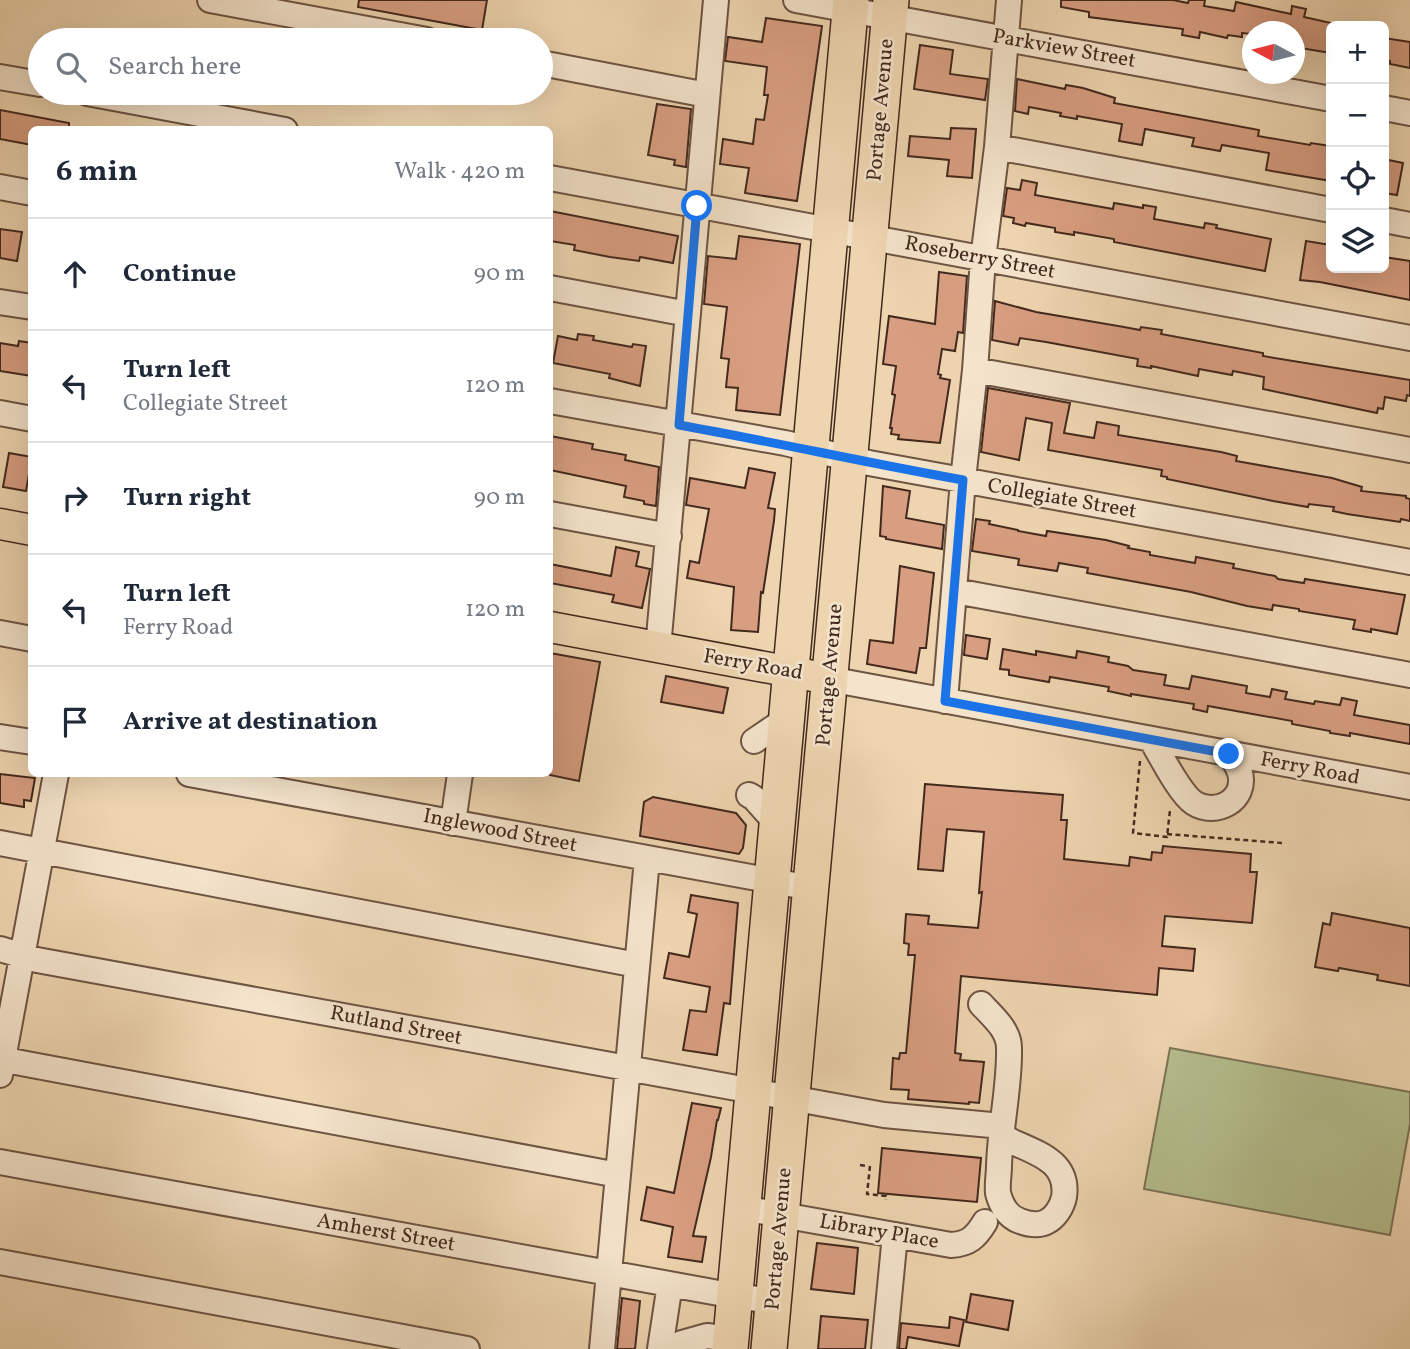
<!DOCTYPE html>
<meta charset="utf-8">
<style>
:root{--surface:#fff;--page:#f6f6f7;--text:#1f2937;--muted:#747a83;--line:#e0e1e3}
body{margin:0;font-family:Vollkorn,serif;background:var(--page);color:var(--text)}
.controls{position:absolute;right:21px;top:21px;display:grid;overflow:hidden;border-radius:10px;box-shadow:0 7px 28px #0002}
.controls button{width:63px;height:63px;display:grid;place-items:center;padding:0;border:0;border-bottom:2px solid var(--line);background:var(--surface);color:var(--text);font:35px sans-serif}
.compass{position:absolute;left:1242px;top:21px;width:63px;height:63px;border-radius:50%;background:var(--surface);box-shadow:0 7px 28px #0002;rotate:277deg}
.stop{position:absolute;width:21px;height:21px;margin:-16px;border:5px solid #1a73e8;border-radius:50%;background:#fff}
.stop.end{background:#1a73e8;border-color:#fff;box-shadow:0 2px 7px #0008}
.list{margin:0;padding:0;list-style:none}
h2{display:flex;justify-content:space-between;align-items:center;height:91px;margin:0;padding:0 28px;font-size:30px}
h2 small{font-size:23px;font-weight:400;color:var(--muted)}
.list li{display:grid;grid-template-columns:46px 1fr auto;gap:21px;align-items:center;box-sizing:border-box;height:112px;padding:0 28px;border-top:2px solid var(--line)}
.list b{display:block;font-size:26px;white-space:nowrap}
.list p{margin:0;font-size:23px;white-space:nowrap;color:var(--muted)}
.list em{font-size:23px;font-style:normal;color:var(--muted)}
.icon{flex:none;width:38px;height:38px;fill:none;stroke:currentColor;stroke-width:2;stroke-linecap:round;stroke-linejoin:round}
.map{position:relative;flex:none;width:1410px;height:1349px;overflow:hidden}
.search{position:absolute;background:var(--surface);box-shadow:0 7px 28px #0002;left:28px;top:28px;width:525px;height:77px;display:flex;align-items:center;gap:18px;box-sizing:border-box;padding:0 24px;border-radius:38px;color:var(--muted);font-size:26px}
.panel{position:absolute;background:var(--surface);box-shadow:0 7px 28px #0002;left:28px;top:126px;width:525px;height:651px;border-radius:10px}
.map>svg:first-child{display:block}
.green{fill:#b5be8e;stroke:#7c7456;stroke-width:2}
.building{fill:#d89e81;stroke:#43291d;stroke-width:2}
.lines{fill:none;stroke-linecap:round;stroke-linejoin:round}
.minor-casing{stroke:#6e5442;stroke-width:28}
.major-casing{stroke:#43291d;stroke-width:33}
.highway-casing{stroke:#43291d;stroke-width:38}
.path{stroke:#43291d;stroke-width:2.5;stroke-dasharray:5 3.5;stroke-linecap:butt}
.minor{stroke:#f4e4cc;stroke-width:24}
.major{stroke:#eed5b0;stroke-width:30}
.highway{stroke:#eed5b0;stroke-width:35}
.route{stroke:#1a73e8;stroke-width:9}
.labels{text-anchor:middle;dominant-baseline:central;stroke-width:5;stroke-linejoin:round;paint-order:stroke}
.street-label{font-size:21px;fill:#43291d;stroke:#f4e4cc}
</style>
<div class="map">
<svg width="1410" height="1349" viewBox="0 0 1410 1349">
<rect width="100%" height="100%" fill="#eed5b0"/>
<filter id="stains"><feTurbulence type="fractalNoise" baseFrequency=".00286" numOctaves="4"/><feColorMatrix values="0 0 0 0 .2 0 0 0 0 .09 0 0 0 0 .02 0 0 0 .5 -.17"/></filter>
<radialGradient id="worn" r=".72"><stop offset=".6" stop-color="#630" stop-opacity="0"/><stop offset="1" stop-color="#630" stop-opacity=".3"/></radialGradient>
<path class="green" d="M1170,1048L1410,1092V1124L1390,1235L1144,1189Z"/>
<path class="building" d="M359,0H487L482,30L358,7Z
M1061,0H1173L1188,3L1189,0H1205L1204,6L1234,11L1236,2L1291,14L1292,6L1306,9L1304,17L1331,23V53L1294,47V32H1252V34L1242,33V37L1228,35L1227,38L1200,32L1199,38L1182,35L1183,29L1089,17V12L1061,7Z
M766,18L822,26L797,201L745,193L749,168L720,164L723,139L753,144L756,119L764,120L768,95H764L767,67L725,61L728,37L762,42Z
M1384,38L1410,42V68L1390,64V61L1384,60Z
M920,45L953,50L950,74L988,79L985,100L914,89Z
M1017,79L1065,89L1066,85L1083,88L1115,98L1114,103L1259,130L1258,136L1310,145L1311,143L1331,146V181L1266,170L1269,153L1222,145L1220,151L1192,146L1194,138L1145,129L1142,145L1119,141L1122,124L1077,116V119L1060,116L1061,113L1029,107L1028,114L1015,111Z
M657,104L691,109L686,167L674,165L675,160L648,155Z
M0,110L69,123V130H32V145L0,139Z
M951,128L976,129L972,178L947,176L949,160L908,156L910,136L950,139Z
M1384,159L1403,163L1397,195L1384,193Z
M1022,180L1037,183L1035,195L1113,209L1114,203L1143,208V205L1156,207L1154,219L1204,228L1205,223L1217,225L1216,228L1271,239L1265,271L1114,242V239L1074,232V235L1055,232V228L1026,223L1025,226L1013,223L1014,218L1003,216L1007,188L1020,190Z
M550,211L678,236L673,263L640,257L639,261L610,257L574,250L575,245L550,241Z
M0,229L22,232L17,261L0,258Z
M739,236L800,244L780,415L736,410L738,388L726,387L729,359L721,358L727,307L704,304L708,256L736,259Z
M1306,241L1331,245V268H1384V257L1410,261V300L1320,282L1300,280Z
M939,272L967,276L963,333L958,332L955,351L942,349L938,374L941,375L940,378L950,380L940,443L898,439L899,435L891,434L892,428H890L895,395L892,394L896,366L883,364L889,316L935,324Z
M995,301L1036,312L1124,327L1140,330L1141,327L1162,330L1161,334L1263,353V356L1410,380V396L1407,395L1406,401L1385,397L1383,409L1378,408L1377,413L1263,389L1264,377L1233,371L1232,375L1199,369L1198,376L1151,366V368L1137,366L1138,359L1046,342L1020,338L1018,345L992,340Z
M578,334L594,336L593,340L632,347L633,344L646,346L640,386L609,378L610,374L553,363L558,336L577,340Z
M19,341L32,343V376L0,371V343L18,346Z
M988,388L1070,403L1064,433L1094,438L1097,422L1119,426L1118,435L1221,452L1237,456L1236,461L1332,478L1362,487L1361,491L1406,496V498L1410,499V521L1401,519L1400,522L1347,514L1333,511L1334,507L1309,504L1308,507L1273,501L1167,479V477L1161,476L1162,470L1048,450L1052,423L1026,418L1019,460L981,452Z
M550,436L593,444L592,449L626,455L625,460L659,467L656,506L644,504V501L624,497L626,486L550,470Z
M9,453L32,457L26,491L3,487Z
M749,468L775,473L768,508L775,509L774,521L763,593L761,592L758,632L731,630L734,587L687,578L690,561L699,563L709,509L686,505L690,478L745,488Z
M883,486L910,491L906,518L944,525L942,549L886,539V537L880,536Z
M976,519L990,521L989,524L1018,530V531L1046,536L1047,531L1106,540L1129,546L1128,548L1150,552V555L1195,563L1196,557L1234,564L1233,568L1275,576L1278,579L1304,583L1305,579L1405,595L1397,634L1371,629V632L1353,629L1355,620L1299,611V609L1273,605L1272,610L1247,606L1191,592L1087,573L1088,568L1059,563L1057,571L1018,565L1019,559L972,551Z
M616,547L639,552L636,566L650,569L642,608L612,602L614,595L550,583V564L611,576Z
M900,566L934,573L926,648H920L916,673L867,664L870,640L893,643Z
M966,635L990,639L987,659L964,655Z
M1003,649L1036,655V651L1076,658L1077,651L1109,657L1108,662L1128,666L1133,670L1166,675L1164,685L1189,689L1192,676L1247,686L1246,693L1270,697L1272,689L1287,692L1285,699L1314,704L1315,701L1340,705L1342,698L1357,701L1354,715L1410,725V744L1350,733V736L1330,733V731L1292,724V721L1208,706L1207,712L1193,709L1194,704L1131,694V696L1108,691L1109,687L1050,677L1049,682L1009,675V670L1000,669Z
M550,653L600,662L579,781L550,775Z
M666,676L728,688L723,713L661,702Z
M0,774L35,778L31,801L24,800V807L0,803Z
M925,784L1063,795L1061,820H1067L1064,859L1129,866L1130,857L1151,860L1152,852L1162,853L1163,846L1251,854L1250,872H1257L1252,923L1165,916L1162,946L1195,949L1193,971L1159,968L1157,995L961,976L955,1053L961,1054L960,1060L984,1062L979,1103L969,1102V1104L908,1099L909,1090L891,1089L893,1058L899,1059L900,1053H906L915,955H908L909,944L904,943L906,914L929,916L928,924L978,928L982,892L979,893L984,832L947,829L943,871L918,869Z
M653,797L736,813L746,825L743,848L739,854L640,836L644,802Z
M691,895L738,903L730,1004L724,1003L717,1055L683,1050L690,1010L706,1012L710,987L664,978L669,953L689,957L697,914L688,912Z
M1332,913L1410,928V986L1377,980L1378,975L1339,968L1338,971L1315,967L1323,923L1330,925Z
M692,1103L721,1108L718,1120H717L711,1157L693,1236L706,1237L702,1262L668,1257L673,1227L641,1220L647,1187L674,1193Z
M882,1148L981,1158L977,1202L878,1193Z
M817,1243L858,1248L854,1294L811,1289Z
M971,1294L1013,1301L1008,1330L966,1322Z
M622,1298L640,1301L635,1349H617Z
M821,1316L868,1320L865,1349H818Z
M950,1317L964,1320L959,1346L908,1337L906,1349H899L901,1323L949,1328Z"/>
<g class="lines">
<defs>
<path id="minor" d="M210,0L427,40
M796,0L1331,99
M541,63L707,95
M0,77L40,84
M87,93L285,130
M1384,108L1410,113
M997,147L1331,210
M550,178L1410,338
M0,187L32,193
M1384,220L1410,225
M550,288L688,314
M0,302L32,307
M975,370L1410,450
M550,401L785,443L869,463L1410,562
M0,413L32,419
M550,514L669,536
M955,591L1410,675
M0,633L32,639
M658,648L716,0
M829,679L1410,787
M945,701L963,480L975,370L983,259L997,147L1009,0
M0,737L32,742
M1151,739C1160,754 1180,794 1194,803C1216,817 1247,800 1240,773C1238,766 1233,759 1229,754
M754,741L788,718
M189,774L811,888
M749,795L754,798L778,825
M453,823L460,774
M0,843L637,965
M0,949L37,960L884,1115L1002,1126
M981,1004C993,1017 1009,1030 1009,1048C1010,1086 1000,1127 999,1166C999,1174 997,1184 998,1193C1001,1205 1008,1217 1020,1221C1028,1224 1038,1226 1046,1222C1055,1218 1062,1207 1064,1197C1070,1157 1027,1151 1001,1136
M0,1059L618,1175
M0,1075L56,774
M0,1162L735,1296L773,1301
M742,1208L951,1245C969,1244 976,1237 985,1222
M0,1262L467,1349
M682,1343L707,1336L731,1339
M602,1349L647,859
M660,1349L670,1284
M884,1349L895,1235"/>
<path id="major" d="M0,524L32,530
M550,627L829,679"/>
<path id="highway" d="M730,1349L851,0
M769,1349L891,0"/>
</defs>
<use href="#minor" class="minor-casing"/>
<use href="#major" class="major-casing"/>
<use href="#highway" class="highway-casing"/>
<path class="path" d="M1140,761L1133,833L1167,837L1170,810
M1167,834L1282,843
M860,1165L866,1166
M870,1166L867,1194L886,1196V1200"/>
<use href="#minor" class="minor"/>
<use href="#major" class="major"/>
<use href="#highway" class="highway"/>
</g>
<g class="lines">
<path class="route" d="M697,206L679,425C774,442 868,463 963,480L945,701L1229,754"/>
</g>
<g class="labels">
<g class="street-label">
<text transform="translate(1064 49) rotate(10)">Parkview Street</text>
<text transform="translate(881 110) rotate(-85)">Portage Avenue</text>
<text transform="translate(980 258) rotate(11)">Roseberry Street</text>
<text transform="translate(1062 499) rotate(10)">Collegiate Street</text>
<text transform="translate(753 665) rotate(10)">Ferry Road</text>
<text transform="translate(830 675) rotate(-85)">Portage Avenue</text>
<text transform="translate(1310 769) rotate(11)">Ferry Road</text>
<text transform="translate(500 831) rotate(11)">Inglewood Street</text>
<text transform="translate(396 1026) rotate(11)">Rutland Street</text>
<text transform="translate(879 1232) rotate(10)">Library Place</text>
<text transform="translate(386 1233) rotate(10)">Amherst Street</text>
<text transform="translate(779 1239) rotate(-85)">Portage Avenue</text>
</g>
</g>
<rect width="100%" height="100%" filter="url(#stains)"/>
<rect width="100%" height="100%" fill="url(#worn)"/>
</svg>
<div class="controls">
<button>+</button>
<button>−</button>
<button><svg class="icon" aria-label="locate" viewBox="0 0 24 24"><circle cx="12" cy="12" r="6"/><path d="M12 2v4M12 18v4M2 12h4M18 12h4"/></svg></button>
<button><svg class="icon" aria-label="layers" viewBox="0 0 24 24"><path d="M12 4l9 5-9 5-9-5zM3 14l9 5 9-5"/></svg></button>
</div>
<svg class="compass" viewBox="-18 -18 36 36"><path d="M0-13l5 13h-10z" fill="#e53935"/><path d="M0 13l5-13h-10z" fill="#747a83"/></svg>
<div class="stop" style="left:697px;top:206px"></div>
<div class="stop end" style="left:1229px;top:754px"></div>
<div class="search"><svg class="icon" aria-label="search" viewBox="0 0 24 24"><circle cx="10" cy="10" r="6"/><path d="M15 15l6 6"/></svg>Search here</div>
<section class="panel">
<h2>6 min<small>Walk · 420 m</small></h2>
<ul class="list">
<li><svg class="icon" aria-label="ahead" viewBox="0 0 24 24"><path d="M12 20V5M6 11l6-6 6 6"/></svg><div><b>Continue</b></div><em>90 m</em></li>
<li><svg class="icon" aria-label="left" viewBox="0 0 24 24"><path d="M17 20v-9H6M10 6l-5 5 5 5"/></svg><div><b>Turn left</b><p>Collegiate Street</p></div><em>120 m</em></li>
<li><svg class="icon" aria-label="right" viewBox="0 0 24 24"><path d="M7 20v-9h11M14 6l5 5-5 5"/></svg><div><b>Turn right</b></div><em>90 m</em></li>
<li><svg class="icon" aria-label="left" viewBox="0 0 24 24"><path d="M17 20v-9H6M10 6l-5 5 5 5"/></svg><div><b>Turn left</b><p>Ferry Road</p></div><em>120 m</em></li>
<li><svg class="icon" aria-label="arrive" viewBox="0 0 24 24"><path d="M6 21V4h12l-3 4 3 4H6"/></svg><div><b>Arrive at destination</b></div></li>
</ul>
</section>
</div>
